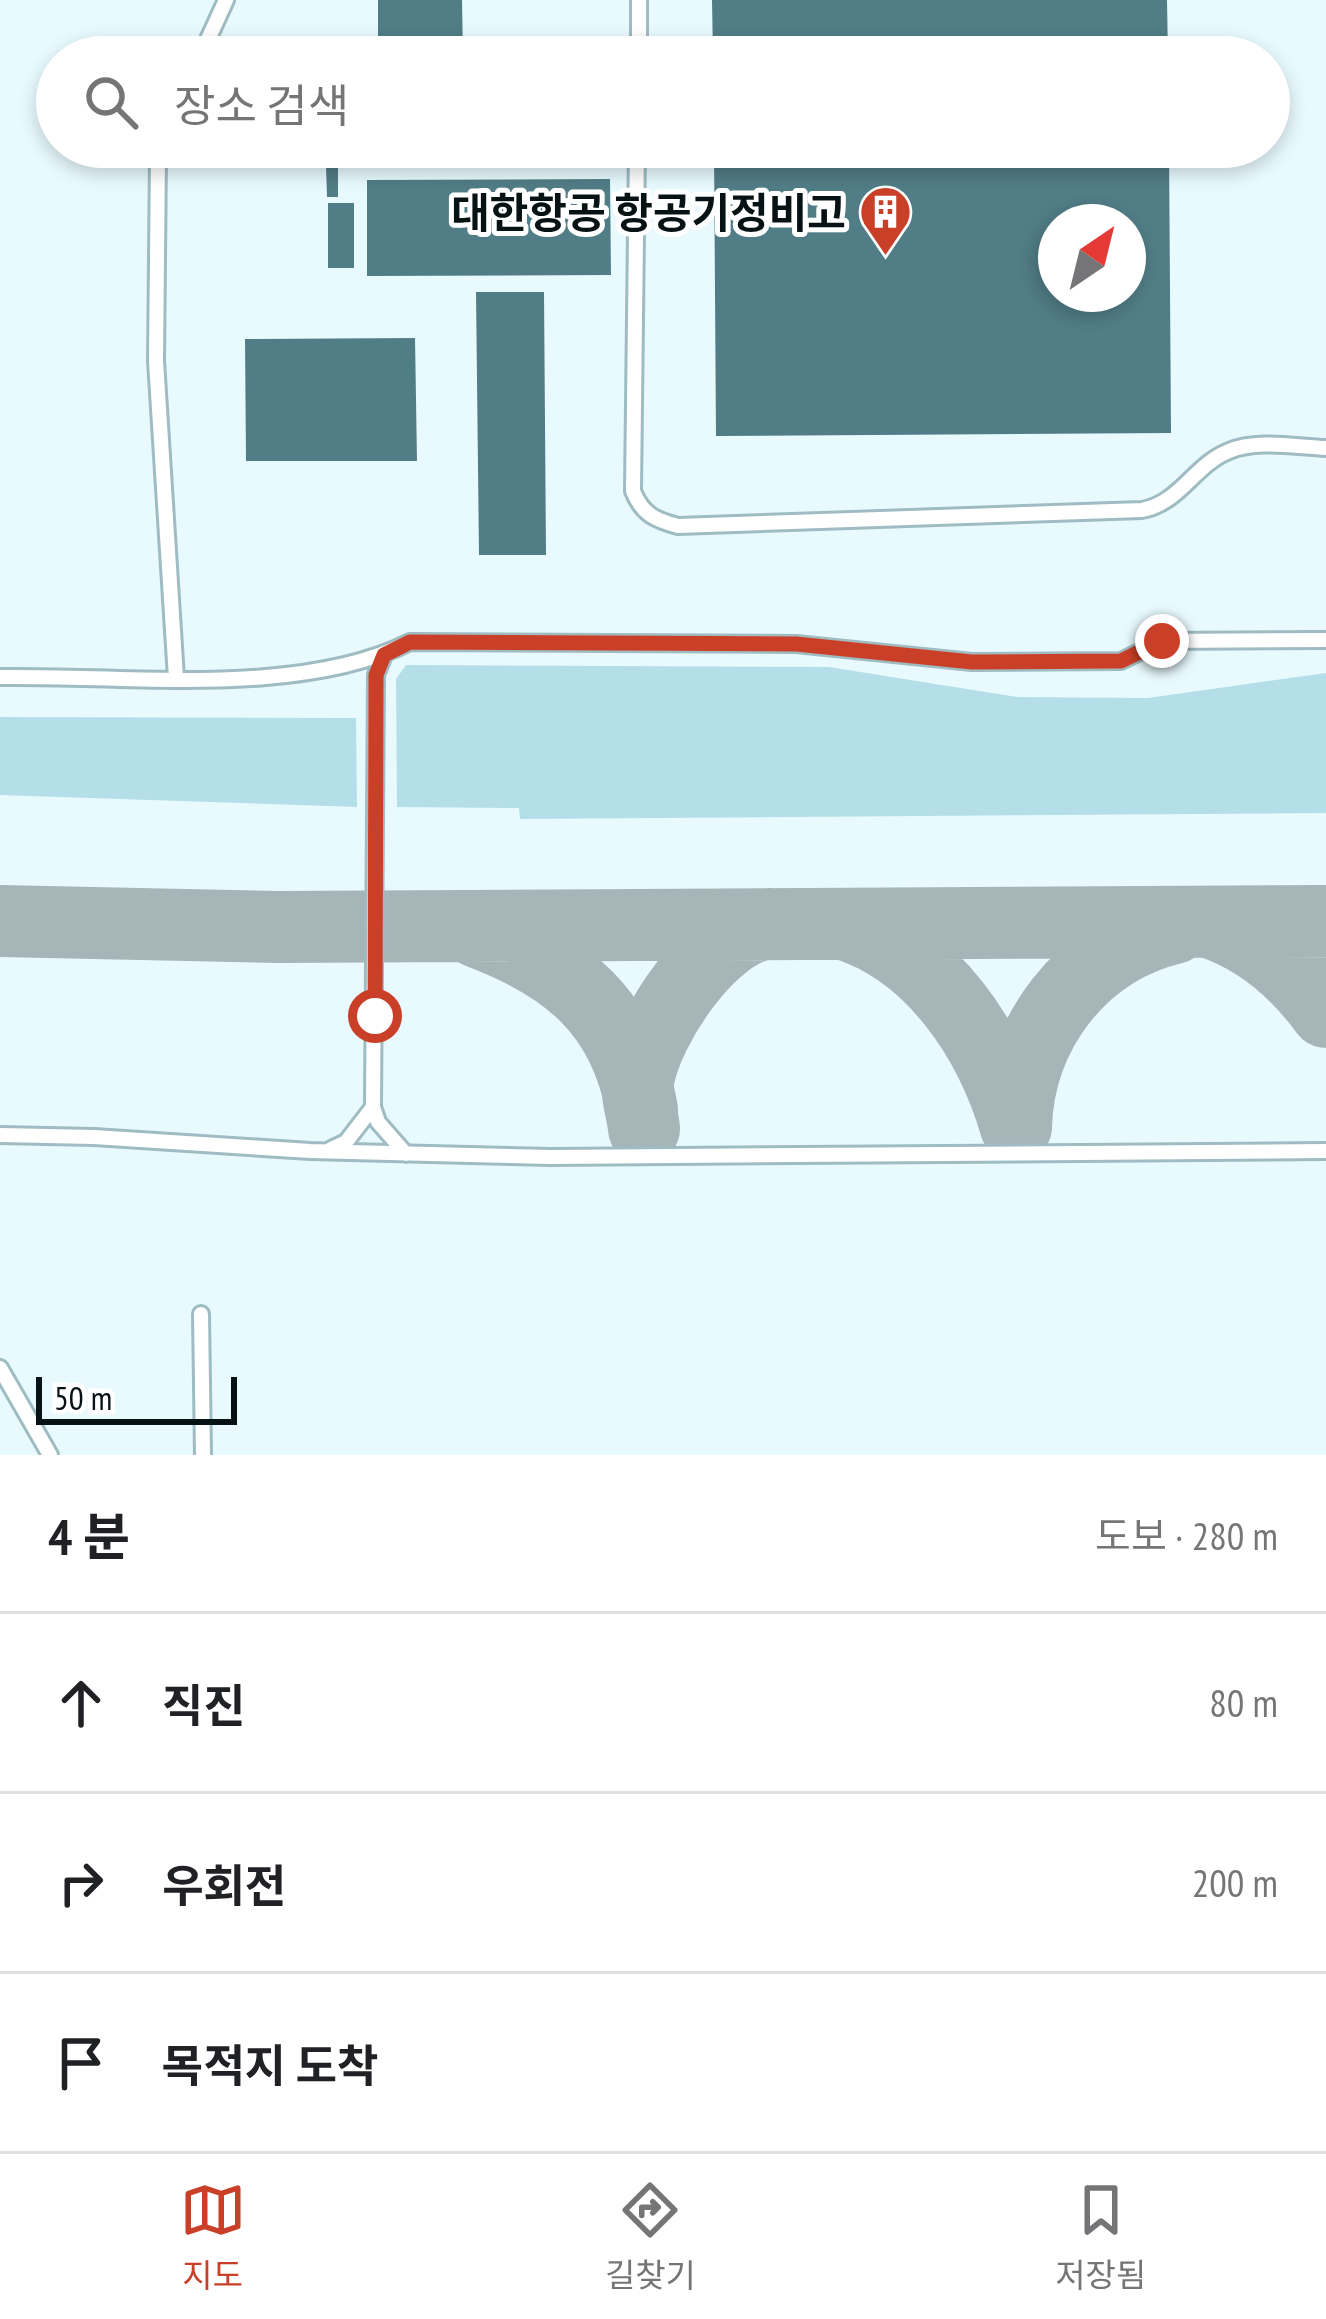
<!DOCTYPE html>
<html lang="ko">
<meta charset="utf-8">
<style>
:root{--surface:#fff;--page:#f2f2f2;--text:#202124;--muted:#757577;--line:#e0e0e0;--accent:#ca3f27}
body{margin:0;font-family:"PT Sans Narrow","Noto Sans KR",sans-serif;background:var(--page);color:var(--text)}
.compass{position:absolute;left:1038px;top:204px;width:108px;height:108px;border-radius:50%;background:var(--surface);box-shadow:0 6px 18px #0003;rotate:35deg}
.scale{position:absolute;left:36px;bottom:30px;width:201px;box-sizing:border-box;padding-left:12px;border:6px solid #071214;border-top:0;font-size:33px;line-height:42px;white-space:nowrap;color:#071214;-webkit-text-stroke:9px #fff;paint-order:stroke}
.stop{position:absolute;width:36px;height:36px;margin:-27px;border:9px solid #ca3f27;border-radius:50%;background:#fff}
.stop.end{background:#ca3f27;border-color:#fff;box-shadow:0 3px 12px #0008}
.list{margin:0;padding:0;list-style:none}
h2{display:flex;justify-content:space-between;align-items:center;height:156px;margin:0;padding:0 48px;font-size:51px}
h2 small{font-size:39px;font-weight:400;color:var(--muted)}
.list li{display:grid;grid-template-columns:78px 1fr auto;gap:36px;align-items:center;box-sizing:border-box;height:180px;padding:0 48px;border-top:3px solid var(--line)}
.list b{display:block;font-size:45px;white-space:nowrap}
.list em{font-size:39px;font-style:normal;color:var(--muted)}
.icon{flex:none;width:66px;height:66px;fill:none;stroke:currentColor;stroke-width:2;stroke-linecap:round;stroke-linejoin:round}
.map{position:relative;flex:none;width:1326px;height:1455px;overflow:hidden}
.search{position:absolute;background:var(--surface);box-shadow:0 6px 18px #0003;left:36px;right:36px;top:36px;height:132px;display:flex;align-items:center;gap:30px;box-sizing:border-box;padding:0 42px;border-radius:66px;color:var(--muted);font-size:45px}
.sheet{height:696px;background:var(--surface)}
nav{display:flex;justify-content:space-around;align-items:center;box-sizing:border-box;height:168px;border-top:3px solid var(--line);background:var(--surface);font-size:33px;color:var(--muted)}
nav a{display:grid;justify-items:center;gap:6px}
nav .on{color:var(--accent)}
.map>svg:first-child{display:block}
.green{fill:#b4dfe8}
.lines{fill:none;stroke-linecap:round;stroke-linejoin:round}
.taxiway{stroke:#a6b5b8;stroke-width:72}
.building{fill:#517d86;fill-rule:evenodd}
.service-casing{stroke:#9ebcc2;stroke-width:20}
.service{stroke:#fff;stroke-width:14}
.route{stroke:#ca3f27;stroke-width:15}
.labels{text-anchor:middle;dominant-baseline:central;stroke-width:10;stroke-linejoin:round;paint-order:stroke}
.poi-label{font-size:42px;font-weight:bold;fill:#071214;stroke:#fff;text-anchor:end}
</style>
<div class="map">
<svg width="1326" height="1455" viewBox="0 0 1326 1455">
<rect width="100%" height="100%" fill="#e8fafe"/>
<path class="green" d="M406,665L829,667L1017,697L1148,698L1326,673V813L520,819L519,808L397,807L396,679Z
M0,717L356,718L357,807L0,795Z"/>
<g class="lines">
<path class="taxiway" d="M0,921L278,927L1326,921
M1209,922C1258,938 1296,971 1326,1012
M844,924C933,952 991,1041 1016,1127
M478,932C566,965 625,1012 642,1110
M1016,1127C1018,1033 1082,950 1174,928
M644,1129C643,1115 636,1096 638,1082C645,1030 714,925 770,924"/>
</g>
<path class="building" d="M378,0H462L463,57H378Z
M712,0H1167L1168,57H713Z
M714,147H1169L1171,433L716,436ZM1056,222H1128V294H1056Z
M326,166H338V197H327Z
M610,179L611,275L367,276V180Z
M328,203H354V268H328Z
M476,292H544L546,555H479Z
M415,338L417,461H246L245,339Z"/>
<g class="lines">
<defs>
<path id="service" d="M200,57L226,0
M639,57V0
M161,147L158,156L156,361L176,678
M637,147L633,491C642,514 655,520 678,526L1142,510C1180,503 1194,465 1229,451C1257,439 1296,447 1326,448
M384,655L376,675L373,1107L378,1122L406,1154
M0,677C124,675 299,698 410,642L796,644L972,662L1121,661L1162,641L1326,640
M0,1135L94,1137L310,1151L551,1157L1326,1151
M331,1149L346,1142L373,1107
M201,1314L203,1455
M0,1368L50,1455"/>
</defs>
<use href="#service" class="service-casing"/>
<use href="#service" class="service"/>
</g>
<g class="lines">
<path class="route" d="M375,1016L376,675L384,655L410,642L796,644L972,662L1121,661L1162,641"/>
</g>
<defs>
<symbol id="building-pin" viewBox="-11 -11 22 30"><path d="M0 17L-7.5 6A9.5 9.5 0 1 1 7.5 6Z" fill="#ca3f27" stroke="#fff"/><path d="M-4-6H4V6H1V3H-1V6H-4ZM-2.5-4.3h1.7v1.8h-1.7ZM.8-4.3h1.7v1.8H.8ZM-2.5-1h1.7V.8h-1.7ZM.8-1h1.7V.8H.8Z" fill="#fff"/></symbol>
</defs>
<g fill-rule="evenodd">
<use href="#building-pin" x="856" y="182" width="59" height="81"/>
</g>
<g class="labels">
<g class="poi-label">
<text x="846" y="212">대한항공 항공기정비고</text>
</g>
</g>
</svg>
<svg class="compass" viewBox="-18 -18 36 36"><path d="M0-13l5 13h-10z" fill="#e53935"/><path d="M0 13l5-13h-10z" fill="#757577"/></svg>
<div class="scale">50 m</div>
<div class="stop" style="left:375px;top:1016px"></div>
<div class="stop end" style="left:1162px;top:641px"></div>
<div class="search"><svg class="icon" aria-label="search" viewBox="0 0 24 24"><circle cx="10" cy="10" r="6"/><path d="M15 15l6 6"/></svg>장소 검색</div>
</div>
<section class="sheet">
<h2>4 분<small>도보 · 280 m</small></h2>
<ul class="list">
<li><svg class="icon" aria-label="ahead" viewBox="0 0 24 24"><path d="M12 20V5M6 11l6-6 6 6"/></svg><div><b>직진</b></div><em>80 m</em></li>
<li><svg class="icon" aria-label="right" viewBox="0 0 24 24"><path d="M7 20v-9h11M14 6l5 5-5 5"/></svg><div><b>우회전</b></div><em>200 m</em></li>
<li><svg class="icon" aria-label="arrive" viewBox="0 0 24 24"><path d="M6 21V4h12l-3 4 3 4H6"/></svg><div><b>목적지 도착</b></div></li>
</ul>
</section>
<nav>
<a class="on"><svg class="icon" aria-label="map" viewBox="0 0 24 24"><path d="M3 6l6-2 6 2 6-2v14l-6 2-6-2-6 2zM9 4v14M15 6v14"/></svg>지도</a>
<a><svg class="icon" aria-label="directions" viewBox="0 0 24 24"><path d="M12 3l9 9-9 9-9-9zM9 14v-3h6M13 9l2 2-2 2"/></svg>길찾기</a>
<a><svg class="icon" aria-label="saved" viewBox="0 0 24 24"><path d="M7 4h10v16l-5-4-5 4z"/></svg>저장됨</a>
</nav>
